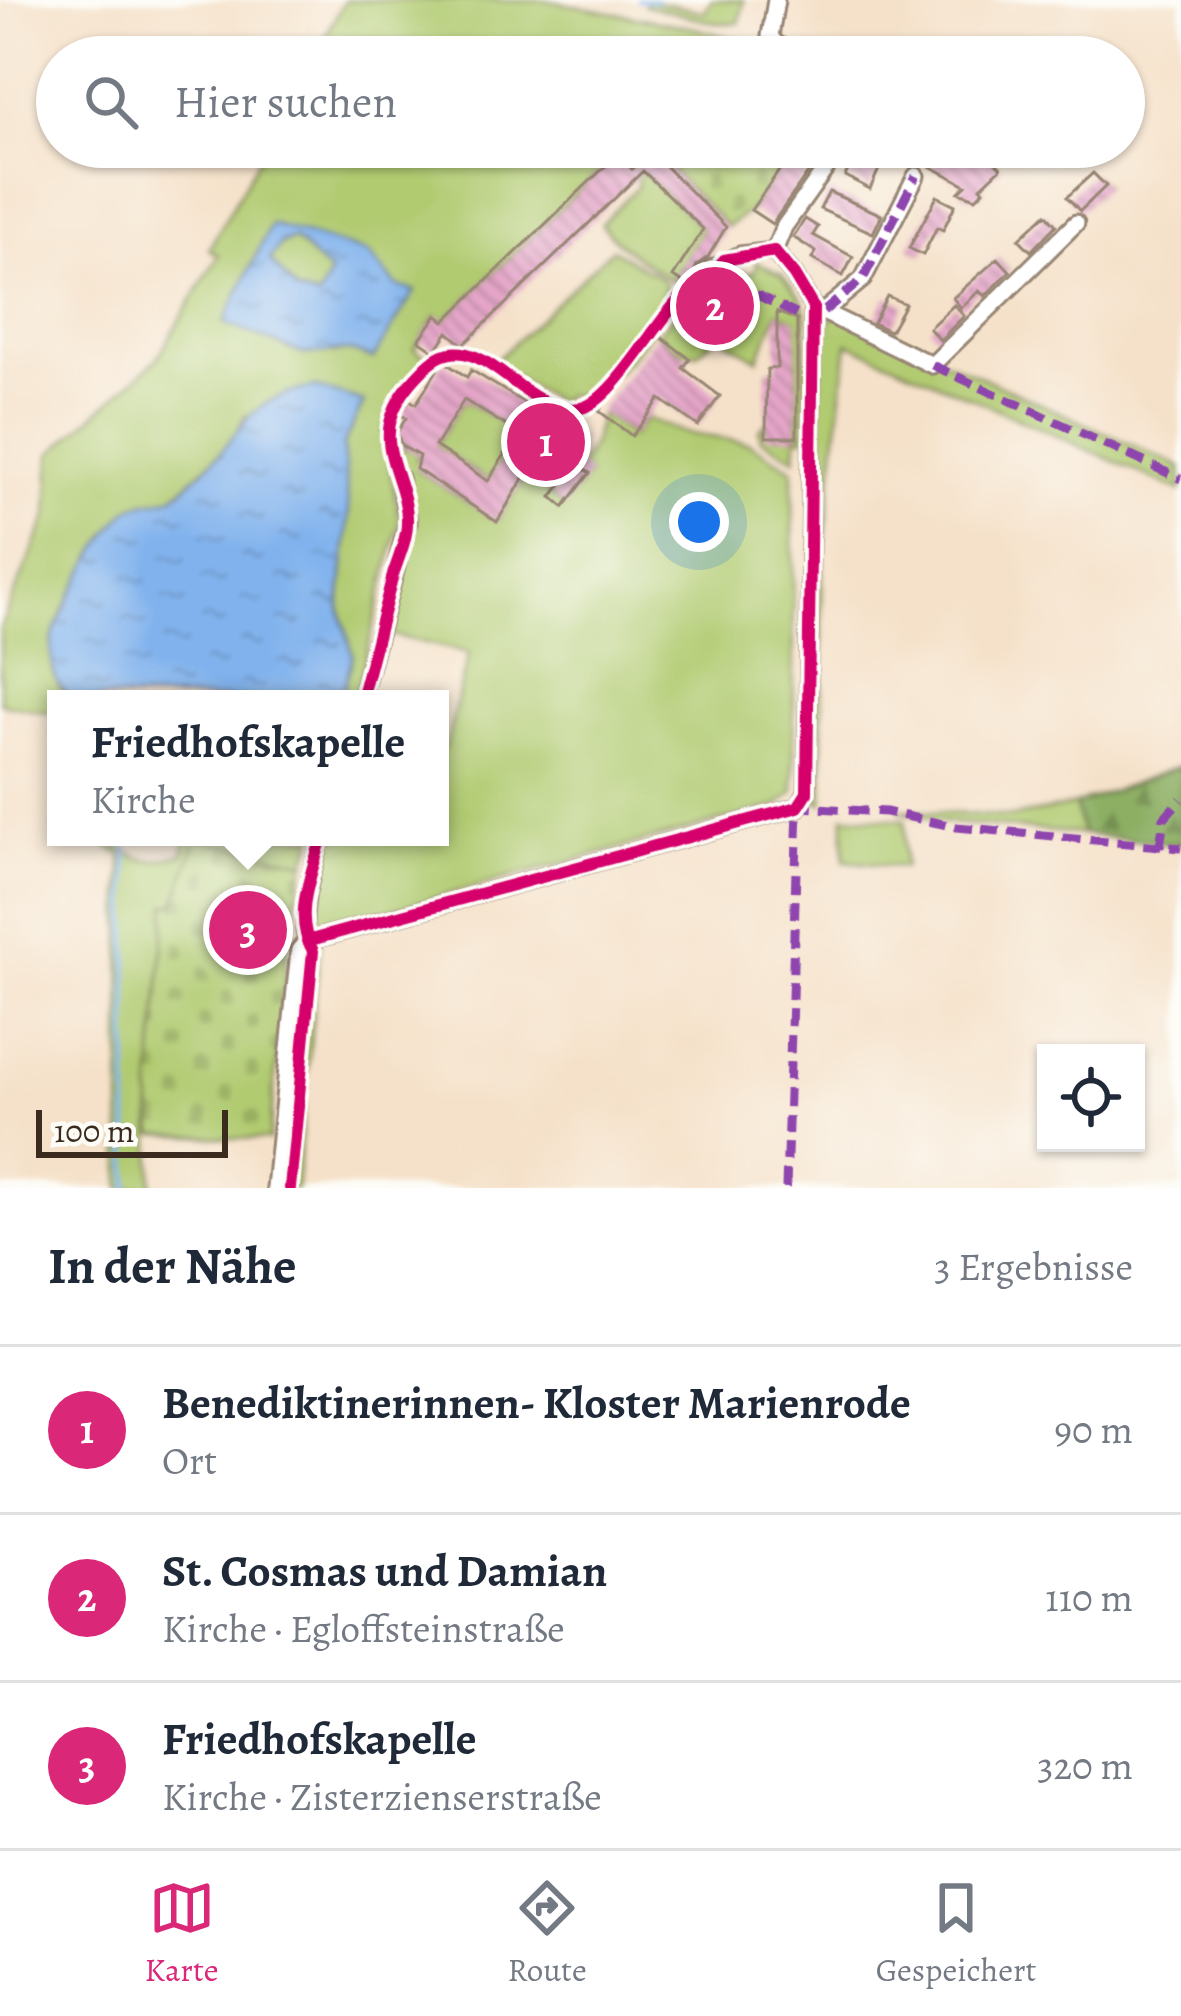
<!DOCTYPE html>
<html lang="de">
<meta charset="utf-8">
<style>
:root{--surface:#fff;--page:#f2f2f3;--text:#1f2937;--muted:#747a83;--line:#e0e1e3;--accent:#db2777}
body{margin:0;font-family:Alegreya,serif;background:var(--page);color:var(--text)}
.controls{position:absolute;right:36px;bottom:36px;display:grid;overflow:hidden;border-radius:0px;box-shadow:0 3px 9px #0004}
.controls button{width:108px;height:108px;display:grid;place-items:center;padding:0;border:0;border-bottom:3px solid var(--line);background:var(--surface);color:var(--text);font:60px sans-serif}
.scale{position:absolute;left:36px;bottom:30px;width:192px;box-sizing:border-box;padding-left:12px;border:6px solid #3b2a1e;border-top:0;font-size:33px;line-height:42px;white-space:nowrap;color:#3b2a1e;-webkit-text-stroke:9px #fdfcf7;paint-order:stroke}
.you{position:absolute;left:699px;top:522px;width:42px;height:42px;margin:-30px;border:9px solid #fff;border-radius:50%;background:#1a73e8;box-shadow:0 0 0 18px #1a73e833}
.badge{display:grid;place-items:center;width:78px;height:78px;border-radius:50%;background:var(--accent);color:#fff;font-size:39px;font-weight:700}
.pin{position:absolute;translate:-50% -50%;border:6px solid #fff;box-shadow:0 3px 12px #0006}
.popup{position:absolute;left:47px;top:690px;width:402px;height:156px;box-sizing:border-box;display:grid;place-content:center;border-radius:0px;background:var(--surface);filter:drop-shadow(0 3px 9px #0005);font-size:39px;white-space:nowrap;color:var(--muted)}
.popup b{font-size:45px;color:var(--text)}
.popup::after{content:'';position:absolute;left:50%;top:100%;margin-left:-24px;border:24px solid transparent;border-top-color:var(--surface)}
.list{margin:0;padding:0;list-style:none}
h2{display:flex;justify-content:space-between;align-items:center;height:156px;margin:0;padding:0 48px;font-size:51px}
h2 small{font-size:39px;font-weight:400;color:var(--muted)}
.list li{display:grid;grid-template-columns:78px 1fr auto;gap:36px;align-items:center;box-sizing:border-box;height:168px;padding:0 48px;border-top:3px solid var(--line)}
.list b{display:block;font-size:45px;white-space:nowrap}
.list p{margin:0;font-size:39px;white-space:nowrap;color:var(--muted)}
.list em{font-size:39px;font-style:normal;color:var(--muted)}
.icon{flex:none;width:66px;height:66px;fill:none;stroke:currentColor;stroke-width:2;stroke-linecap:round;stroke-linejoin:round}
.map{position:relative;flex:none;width:1181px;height:1188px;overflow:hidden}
.search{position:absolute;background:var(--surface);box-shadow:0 3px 9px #0004;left:36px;right:36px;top:36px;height:132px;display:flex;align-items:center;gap:30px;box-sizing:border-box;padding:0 42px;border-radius:66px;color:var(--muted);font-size:45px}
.sheet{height:660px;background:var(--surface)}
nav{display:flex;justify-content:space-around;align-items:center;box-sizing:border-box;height:168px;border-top:3px solid var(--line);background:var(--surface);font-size:33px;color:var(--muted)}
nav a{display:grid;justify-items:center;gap:6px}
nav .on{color:var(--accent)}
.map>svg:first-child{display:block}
.green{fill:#b1cb71;stroke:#767a48;stroke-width:3;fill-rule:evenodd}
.forest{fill:url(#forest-firs);stroke:#646c40;stroke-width:3}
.cemetery{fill:url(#cemetery-stones);stroke:#767a48;stroke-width:3}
.water{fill:url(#water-ripples);stroke:#5e6e86;stroke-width:3;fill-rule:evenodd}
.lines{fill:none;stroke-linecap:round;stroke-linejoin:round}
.stream{stroke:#81b2ed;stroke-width:4.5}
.building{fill:url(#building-back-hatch);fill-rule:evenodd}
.street-casing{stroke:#988674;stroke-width:21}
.street{stroke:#fff;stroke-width:15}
.quiet{stroke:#8e44ad;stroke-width:9;stroke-dasharray:18 9;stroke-linecap:butt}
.cycleway-casing{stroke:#fdfcf7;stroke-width:20}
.cycleway{stroke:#d6006c;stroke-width:12}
</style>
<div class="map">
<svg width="1181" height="1188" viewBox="0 0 1181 1188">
<defs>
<pattern id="forest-firs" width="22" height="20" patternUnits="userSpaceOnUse" patternTransform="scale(3)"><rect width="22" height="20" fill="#8caf63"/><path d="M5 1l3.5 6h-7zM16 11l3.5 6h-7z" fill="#748f51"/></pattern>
<pattern id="cemetery-stones" width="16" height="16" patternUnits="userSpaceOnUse" patternTransform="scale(3)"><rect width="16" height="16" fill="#b1cb71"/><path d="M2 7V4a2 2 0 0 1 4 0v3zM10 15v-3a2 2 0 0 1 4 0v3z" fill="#99ae61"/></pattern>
<pattern id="water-ripples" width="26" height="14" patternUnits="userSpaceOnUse" patternTransform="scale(3)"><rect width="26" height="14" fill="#81b2ed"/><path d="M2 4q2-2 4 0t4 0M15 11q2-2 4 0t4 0" fill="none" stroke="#6b91bf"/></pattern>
<pattern id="building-back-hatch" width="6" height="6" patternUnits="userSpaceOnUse" patternTransform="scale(3)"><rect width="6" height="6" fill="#e5a6c9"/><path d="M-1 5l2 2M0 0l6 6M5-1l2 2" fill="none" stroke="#bb87a3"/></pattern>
</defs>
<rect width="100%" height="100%" fill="#fdfcf7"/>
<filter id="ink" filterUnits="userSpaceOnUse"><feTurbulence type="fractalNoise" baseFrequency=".00833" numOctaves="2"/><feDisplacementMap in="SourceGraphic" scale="24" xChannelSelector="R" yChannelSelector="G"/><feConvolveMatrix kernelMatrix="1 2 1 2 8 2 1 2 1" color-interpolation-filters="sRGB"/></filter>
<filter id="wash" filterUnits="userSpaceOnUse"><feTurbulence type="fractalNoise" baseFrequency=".004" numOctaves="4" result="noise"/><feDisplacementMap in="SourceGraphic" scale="48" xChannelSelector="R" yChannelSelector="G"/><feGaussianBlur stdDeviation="2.7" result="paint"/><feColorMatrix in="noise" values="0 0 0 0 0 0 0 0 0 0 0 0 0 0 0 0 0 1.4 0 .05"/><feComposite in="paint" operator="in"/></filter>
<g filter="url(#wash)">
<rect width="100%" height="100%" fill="#f5e1c9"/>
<path class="green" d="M345,0H546L695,28L764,47L784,57H635L618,52L601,57H314Z
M647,0L705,12L711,0H744L739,23H715L645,5Z
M265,147H531L535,155L558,156L563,147H711L705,154L671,171L650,150L636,165L703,229L674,277L690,286C668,283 615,243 601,224L638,186L637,176L616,155L445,321L436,316L414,349L428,358L397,396L383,430L400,521L355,699H341L353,655L340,608L349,514L343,445L363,403L245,416L232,442L173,497L133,506L52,638L54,673L62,692L73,699H56V714L0,703V628L48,516L51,454L156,360L219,255L209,249ZM271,225L368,253L397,286L374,359L351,351L302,354L225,323Z
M294,239L330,273L319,298L297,292L270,260L281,243Z
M612,249L664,280C676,310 625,369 600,385C588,393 576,395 562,396L559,404L493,363Z
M756,262L781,274L801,298L806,314L805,437L797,438L796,458L761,439L759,430L766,423L797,436L796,320L778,312L758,359L718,335L698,353L680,351L657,334C674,313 691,300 707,278L698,301L701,323L730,330L745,301L720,283L732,275L754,272Z
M840,313L1181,467V491L848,343L822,561L823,803L812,798L816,329Z
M464,400L518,433L488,481L435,446Z
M601,413L632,436L646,418L685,433L749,443L793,469L794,792L778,806L322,928L313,923L309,912L331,837H440V748H445L469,653L386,634L416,522L398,448L422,451L416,460L420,463L417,470L497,521L533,464L541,468L540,486L563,506L589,474L579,465L592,445Z
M1075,805L1082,834L942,822L898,810L1014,817Z
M844,816L905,820L904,867L844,861Z
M90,837C114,837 129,860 153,860C162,860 173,856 182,854L188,837H314L306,862L261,855L175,905L167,904L151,1089L152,1188H121L122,855Z
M320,944L296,1188H281L303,958L308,949Z"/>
<path class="forest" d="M1181,766V845L1082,834L1075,805Z"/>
<path class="cemetery" d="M711,147H770L788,158L751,210L727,227L671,171L705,154Z
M197,839L306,862L290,926L269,1140L154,1134L151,1089L167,904H175Z"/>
<path class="water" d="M271,224L368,253L397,286L415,291L373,359L351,351L303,354L224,323ZM294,239L330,273L319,298L297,292L270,260L281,244Z
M315,387L364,402L343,445L349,514L340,608L353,655L341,699H73C54,688 50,663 52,642C55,618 110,522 131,508C143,499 162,503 175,495C182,491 189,483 196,477C248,433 237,401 315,387Z"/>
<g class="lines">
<path class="stream" d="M638,0H656
M127,848L128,1188"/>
</g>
<g id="blocks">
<path class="building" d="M796,147H826L772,224L751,210Z
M860,147H889L870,189L845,176Z
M943,147H962L980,156L984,151L1001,168L981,187L984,190L976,198L959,192L966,185L926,164L934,148L941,151Z
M649,150L726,227L708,257L697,265L690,286L673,277L703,229L643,171L463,345L448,332L435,351L419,340L437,315L445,321L617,155L632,169Z
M1093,173L1106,186L1080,211L1067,197Z
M829,192L882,215L873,233L820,209Z
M937,196L955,205L943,230L937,227L923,255L909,248Z
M1046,214L1056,225L1031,251L1019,239Z
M805,219L818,227L813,235L853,257L843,276L812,259L816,252L793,237Z
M998,258L1010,271L985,296L979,291L961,308L953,298Z
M716,280L746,301L736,320L724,313L718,324L709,327L701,323L698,314Z
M887,296L905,304L890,331L873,323Z
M954,305L964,316L940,340L929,328Z
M777,312L797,320V437H766L767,369L777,368Z
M657,334L690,359L683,368L720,396L698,426L660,399L632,436L599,411Z
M443,361L467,377L471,370L583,439L578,446L582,449L572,466L542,448L497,522L416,469L419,456L402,446L397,433L406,418L400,414L410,400L416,404ZM464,400L518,433L488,481L435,446Z
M577,464L590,473L564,507L552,497Z
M244,906L258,910L256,927L262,934L261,946L251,955L238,954L232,946L233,934L243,924L239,920Z"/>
</g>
</g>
<g filter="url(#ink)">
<use href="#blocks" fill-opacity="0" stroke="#988674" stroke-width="3"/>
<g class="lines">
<defs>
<path id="street" d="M776,0L770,36L776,44L800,57
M774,251L784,227L841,147
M707,271L740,255L774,251
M813,307L932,365L1076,223
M823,312L863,279L916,176
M361,699L408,522L399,477
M307,941L798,807L807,793L813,307L794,275L774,251
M275,1188L299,950L307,941C298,907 313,870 322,837"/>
</defs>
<use href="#street" class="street-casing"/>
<use href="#street" class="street"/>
<path class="quiet" d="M724,260L722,273L727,280L812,322
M823,312L863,279L916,176
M932,365L1181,479
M1160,847L1164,818L1181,799
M786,1188L798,807L886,812L957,827L1181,848"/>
<defs>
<path id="cycleway" d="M361,699C372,658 382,617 393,575C398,559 407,540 407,523C409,487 379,452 392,416C397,399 410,383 422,371C476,310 521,420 581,408C612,402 654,325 678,301C697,281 708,287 724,260L774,251
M307,941L798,807L807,793L813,307L794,275L774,251
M290,1188L313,951C292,916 312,873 322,837"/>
</defs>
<use href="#cycleway" class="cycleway-casing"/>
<use href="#cycleway" class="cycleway"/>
</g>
</g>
</svg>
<div class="controls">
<button><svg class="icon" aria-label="locate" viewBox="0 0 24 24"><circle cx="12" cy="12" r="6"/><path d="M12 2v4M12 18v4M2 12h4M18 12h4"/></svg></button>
</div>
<div class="scale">100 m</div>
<div class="you"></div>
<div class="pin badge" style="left:546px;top:442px">1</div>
<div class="pin badge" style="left:715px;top:306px">2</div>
<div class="pin badge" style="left:248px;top:930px">3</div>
<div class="popup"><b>Friedhofskapelle</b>Kirche</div>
<div class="search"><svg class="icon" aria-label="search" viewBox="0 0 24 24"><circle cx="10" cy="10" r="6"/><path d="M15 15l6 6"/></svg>Hier suchen</div>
</div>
<section class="sheet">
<h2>In der Nähe<small>3 Ergebnisse</small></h2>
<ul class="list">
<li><span class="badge">1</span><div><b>Benediktinerinnen- Kloster Marienrode</b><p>Ort</p></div><em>90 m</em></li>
<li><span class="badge">2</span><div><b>St. Cosmas und Damian</b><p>Kirche · Egloffsteinstraße</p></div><em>110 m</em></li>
<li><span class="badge">3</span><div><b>Friedhofskapelle</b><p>Kirche · Zisterzienserstraße</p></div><em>320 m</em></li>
</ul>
</section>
<nav>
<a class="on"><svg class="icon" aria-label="map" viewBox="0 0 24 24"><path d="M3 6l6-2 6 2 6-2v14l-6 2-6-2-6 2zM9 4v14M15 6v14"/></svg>Karte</a>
<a><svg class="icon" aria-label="directions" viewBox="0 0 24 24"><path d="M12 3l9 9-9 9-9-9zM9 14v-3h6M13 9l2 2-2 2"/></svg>Route</a>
<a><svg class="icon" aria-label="saved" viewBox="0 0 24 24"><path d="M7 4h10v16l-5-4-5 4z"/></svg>Gespeichert</a>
</nav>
